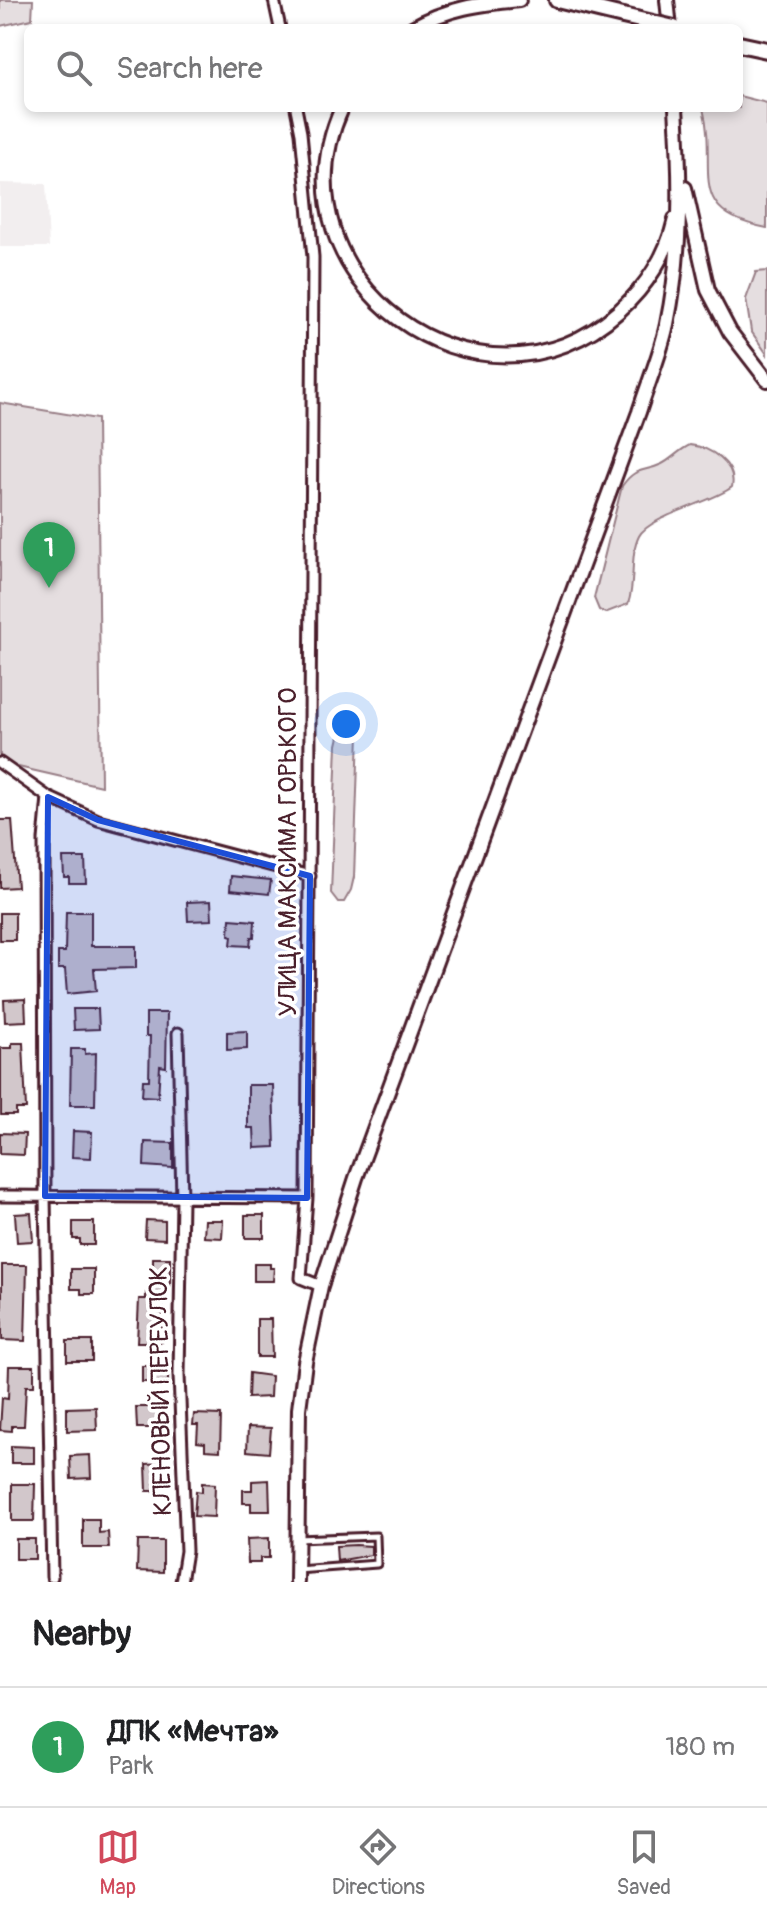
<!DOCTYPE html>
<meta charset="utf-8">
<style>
:root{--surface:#fff;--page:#f2f2f2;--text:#202124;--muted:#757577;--line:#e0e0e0;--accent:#d1495b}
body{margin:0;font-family:Pangolin,sans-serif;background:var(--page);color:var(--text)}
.you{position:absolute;left:346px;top:724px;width:28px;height:28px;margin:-20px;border:6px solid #fff;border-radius:50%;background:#1a73e8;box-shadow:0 0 0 12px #1a73e833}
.badge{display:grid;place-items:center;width:52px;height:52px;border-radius:50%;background:var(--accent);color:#fff;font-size:26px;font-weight:700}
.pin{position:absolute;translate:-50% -66px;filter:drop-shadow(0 2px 4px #0008)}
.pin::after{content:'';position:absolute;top:42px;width:28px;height:24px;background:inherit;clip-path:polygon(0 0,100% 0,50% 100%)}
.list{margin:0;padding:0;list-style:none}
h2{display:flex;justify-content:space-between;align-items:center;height:104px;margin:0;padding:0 32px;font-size:34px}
h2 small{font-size:26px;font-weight:400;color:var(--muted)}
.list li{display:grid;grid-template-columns:52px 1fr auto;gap:24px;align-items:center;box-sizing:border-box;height:120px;padding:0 32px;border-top:2px solid var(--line)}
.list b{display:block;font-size:30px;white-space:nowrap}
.list p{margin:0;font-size:26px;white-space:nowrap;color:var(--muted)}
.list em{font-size:26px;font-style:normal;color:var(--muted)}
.icon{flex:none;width:44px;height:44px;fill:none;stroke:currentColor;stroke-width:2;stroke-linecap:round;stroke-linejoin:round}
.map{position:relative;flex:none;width:767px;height:1582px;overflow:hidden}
.search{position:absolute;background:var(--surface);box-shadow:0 4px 12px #0003;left:24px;right:24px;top:24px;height:88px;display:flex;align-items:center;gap:20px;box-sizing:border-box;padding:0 28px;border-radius:12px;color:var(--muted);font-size:30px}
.sheet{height:224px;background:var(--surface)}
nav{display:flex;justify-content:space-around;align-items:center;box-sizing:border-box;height:112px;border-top:2px solid var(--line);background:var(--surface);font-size:22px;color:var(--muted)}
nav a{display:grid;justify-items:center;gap:4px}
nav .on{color:var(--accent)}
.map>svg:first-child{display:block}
.built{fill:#f2eeef}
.green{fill:#e5dee0;stroke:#987e86;stroke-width:2}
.building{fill:#d2c7cb;stroke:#4a1f2b;stroke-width:2}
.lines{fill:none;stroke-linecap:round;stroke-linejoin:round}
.service-casing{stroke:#4a1f2b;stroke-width:11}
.minor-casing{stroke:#4a1f2b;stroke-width:15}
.tertiary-casing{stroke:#4a1f2b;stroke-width:18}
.primary-casing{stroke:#4a1f2b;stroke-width:20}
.service{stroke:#fff;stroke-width:5}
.minor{stroke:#fff;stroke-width:9}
.tertiary{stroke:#fff;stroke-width:12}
.primary{stroke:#fff;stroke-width:14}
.primary-bridge-casing{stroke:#4a1f2b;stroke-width:20;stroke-linecap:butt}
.primary-bridge{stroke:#fff;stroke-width:14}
.marked{fill:#1d4ed8;fill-opacity:0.2;stroke:#1d4ed8;stroke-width:6;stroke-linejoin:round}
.labels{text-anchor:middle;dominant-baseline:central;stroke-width:7;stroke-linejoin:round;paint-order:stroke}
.street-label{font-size:26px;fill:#4a1f2b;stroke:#fff}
</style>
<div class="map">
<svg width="767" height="1582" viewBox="0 0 767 1582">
<rect width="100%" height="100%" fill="#fff"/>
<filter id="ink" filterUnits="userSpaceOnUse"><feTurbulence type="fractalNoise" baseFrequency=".0125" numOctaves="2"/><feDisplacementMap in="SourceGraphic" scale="16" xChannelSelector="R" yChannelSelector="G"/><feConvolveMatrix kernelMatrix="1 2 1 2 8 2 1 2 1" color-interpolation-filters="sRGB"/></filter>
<g filter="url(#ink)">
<path class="built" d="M0,183L46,184L49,247H0Z"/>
<path class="green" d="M0,0H33L32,19L0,26Z
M739,96L767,103V228C682,212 719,169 703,108H739Z
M767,271V354L751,331L746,299L756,272Z
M0,403L97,419L101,786L14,766L0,756Z
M690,445C710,447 737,464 732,487C714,502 649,516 639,536C629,556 636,582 628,604L605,613L599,610L594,598L622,486C636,466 643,473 662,464C672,459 679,450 690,445Z
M350,725L357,728L359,734L354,877L351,890L344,902H338L331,893L337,745L340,732Z"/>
<path class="building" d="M0,820H12L17,887L0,888Z
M63,858H85L86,883H69V877H64Z
M231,876L271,880L269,894L230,890Z
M211,901L212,920L188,921L187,902Z
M66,912H91V946H136V968L94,969L96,991L67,994L65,969H58V952H65Z
M0,913H15V940H0Z
M230,919L255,921L254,937H251L250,946L231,945L232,936L229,935Z
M25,999L26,1021L5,1022L4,1000Z
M73,1009H98L99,1029L74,1030Z
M146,1013H167L166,1067L160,1066L158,1097L142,1096L143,1080H149L150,1036H146Z
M247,1031V1049L227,1050V1032Z
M12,1043H23L26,1109H16V1115H1V1048H12Z
M71,1049H85V1054L96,1053L95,1105H70Z
M248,1085H273L275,1147L255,1148L254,1128H248Z
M73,1131L92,1132L91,1158L72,1157Z
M0,1133L25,1134L24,1155L0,1154Z
M145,1142L173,1143V1168L144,1166Z
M31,1213L33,1241L17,1242L15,1214Z
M245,1215H264V1238H245Z
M146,1220L165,1221V1239L145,1238Z
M205,1220H223L222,1238L204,1237Z
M73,1222H94V1245H80V1239H73Z
M153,1258H170V1287H163L162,1342H137L139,1299H146V1293H153Z
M254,1264H270V1268H274L273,1281H254Z
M2,1265H27L25,1341L2,1340Z
M71,1269H94V1294H81V1289H71Z
M257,1319H271L272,1357H257Z
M67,1341H92V1361H67Z
M9,1366H34V1386H26L24,1426H12V1431L0,1430L2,1398L8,1399Z
M142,1366H168V1382H142Z
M249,1373L271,1376L270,1397L248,1398Z
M96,1407L97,1430L67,1431V1408Z
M136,1407H158L159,1428H137Z
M194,1414L221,1415L220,1451L205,1450V1443L197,1442L198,1425H193Z
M248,1427L271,1428L269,1453L247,1451Z
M11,1446L34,1447V1463H11Z
M90,1455L91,1478L71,1479L70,1456Z
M165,1463V1491H147L146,1464Z
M269,1480L270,1511H251V1503H243V1490H252V1481Z
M202,1483L215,1484L214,1517L194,1516L196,1491L202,1492Z
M12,1484H35L34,1521H12Z
M83,1519H99V1533L108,1532L109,1548H83Z
M269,1538V1558H260V1563H248L247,1539Z
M16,1539H35V1559H16Z
M138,1541H163V1572L137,1571Z
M356,1545L371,1546V1555L337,1561L336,1546Z"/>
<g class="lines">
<defs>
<path id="service" d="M297,1539L376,1536L377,1564L297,1570"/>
<path id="minor" d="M274,0L280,28
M296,108L301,133L313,257L307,1198L301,1278L321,1286
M0,763L48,797L98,820L310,876
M48,797L44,840L45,1196L52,1577
M178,1033L182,1199L179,1375L186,1551L181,1582
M0,1196L307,1198"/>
<path id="tertiary" d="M667,0L670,28
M412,28C447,8 480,4 519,0
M342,108C265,278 480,435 619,311C646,287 667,255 675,219
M685,188L708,290L730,332L767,380
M297,1582L299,1409L305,1362L321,1286L356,1178L639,412C648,383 661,353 667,324C682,251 681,181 676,108"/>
<path id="primary" d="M557,0L623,16
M739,44L767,50"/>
</defs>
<use href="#service" class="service-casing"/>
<use href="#minor" class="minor-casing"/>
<use href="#tertiary" class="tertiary-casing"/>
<use href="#primary" class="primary-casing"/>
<use href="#service" class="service"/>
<use href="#minor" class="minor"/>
<use href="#tertiary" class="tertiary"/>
<use href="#primary" class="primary"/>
<defs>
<path id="primary-bridge" d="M623,16L674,28"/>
</defs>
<use href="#primary-bridge" class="primary-bridge-casing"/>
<use href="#primary-bridge" class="primary-bridge"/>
</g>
</g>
<path class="marked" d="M48,797L98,820L310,876L307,1198L45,1196Z"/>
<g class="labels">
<g class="street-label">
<text transform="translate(288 852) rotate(-90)">УЛИЦА МАКСИМА ГОРЬКОГО</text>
<text transform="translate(161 1391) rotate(-91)">КЛЕНОВЫЙ ПЕРЕУЛОК</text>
</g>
</g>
</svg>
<div class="you"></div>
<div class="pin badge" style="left:49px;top:588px;background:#2e9e5b">1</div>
<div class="search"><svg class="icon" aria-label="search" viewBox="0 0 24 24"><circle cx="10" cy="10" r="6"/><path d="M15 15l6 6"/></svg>Search here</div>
</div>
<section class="sheet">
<h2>Nearby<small></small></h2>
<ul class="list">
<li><span class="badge" style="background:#2e9e5b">1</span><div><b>ДПК «Мечта»</b><p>Park</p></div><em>180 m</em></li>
</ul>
</section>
<nav>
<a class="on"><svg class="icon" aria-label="map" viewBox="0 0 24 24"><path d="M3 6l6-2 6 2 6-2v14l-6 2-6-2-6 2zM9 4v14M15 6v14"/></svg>Map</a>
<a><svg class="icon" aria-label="directions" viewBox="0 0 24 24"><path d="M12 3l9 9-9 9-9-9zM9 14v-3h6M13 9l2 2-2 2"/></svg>Directions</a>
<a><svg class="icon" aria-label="saved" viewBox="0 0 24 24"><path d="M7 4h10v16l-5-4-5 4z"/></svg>Saved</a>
</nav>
